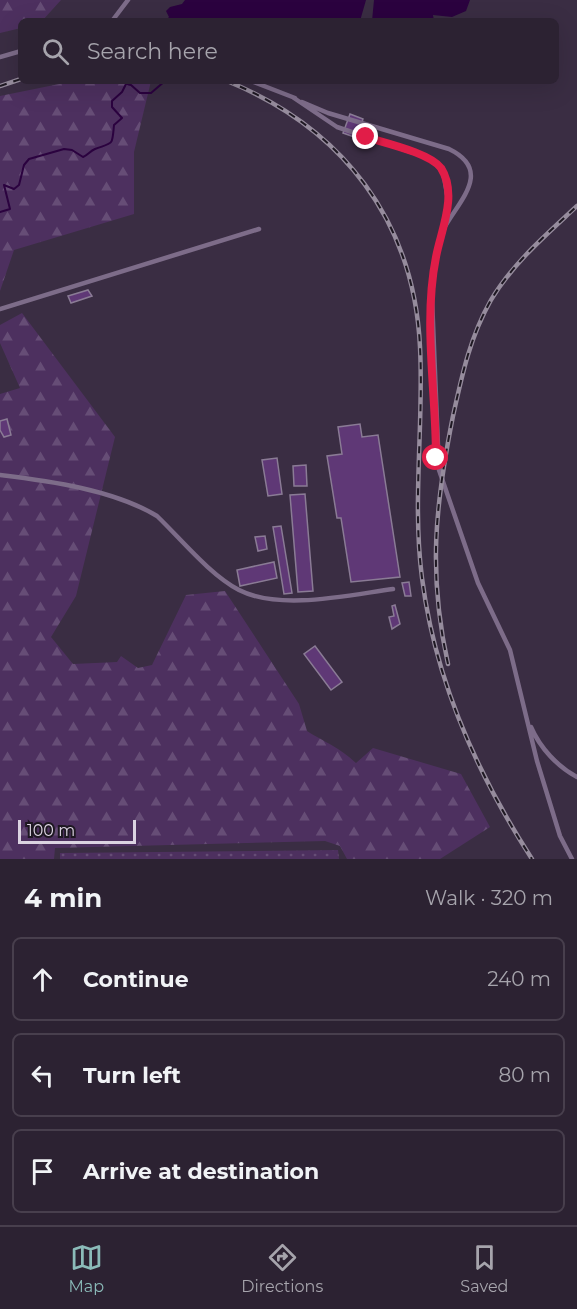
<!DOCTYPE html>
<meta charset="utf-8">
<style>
:root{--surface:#2c2232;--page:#342a3a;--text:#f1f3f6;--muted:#a6a4ac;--line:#483f4d;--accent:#8bbbb9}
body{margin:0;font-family:Montserrat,sans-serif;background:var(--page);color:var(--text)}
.scale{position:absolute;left:18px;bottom:15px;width:118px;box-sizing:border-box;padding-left:6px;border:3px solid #dbd3e1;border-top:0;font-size:16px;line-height:21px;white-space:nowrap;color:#dbd3e1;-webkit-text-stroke:4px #1e1822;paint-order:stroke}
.stop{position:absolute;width:18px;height:18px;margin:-14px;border:4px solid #e11d48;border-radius:50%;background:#fff}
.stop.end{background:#e11d48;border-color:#fff;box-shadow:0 2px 6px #0008}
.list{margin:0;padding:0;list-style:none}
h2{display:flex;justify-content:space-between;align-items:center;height:78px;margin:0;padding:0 24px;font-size:26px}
h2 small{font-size:20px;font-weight:400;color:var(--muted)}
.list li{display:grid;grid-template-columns:39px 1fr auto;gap:18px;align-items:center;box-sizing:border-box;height:84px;margin:0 12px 12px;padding:0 12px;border:2px solid var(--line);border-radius:9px}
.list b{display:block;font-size:22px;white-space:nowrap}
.list em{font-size:20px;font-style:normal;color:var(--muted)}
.icon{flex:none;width:33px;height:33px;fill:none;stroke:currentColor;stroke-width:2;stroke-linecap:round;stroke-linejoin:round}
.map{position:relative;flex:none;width:577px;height:859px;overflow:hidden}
.search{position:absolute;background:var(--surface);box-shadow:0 6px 24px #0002;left:18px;right:18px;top:18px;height:66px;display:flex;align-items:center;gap:15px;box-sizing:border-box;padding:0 21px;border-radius:9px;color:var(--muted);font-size:22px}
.sheet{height:366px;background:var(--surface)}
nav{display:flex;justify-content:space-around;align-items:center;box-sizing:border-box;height:84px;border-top:2px solid var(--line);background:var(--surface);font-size:16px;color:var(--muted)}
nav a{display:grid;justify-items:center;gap:3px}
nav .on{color:var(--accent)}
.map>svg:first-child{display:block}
.forest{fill:url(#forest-firs)}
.garden{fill:url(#garden-dots)}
.water{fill:#2b023f}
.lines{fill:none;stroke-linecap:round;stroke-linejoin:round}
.stream{stroke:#2b023f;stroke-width:2}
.building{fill:#5f3876;stroke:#8a7b95;stroke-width:1.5}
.service{stroke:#7d6c89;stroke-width:4.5}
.rail-casing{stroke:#968c9d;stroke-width:4.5}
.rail{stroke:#1e1822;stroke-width:2;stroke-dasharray:7;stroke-linecap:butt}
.route{stroke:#e11d48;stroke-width:8}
</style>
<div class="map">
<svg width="577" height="859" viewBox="0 0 577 859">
<defs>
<pattern id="forest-firs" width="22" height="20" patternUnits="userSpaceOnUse" patternTransform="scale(1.5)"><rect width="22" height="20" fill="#4d305f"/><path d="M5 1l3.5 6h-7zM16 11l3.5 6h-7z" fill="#664d76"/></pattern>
<pattern id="garden-dots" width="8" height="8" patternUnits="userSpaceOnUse" patternTransform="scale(1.5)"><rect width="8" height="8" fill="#4d305f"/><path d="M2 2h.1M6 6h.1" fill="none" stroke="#664d76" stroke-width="1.8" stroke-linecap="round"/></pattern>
</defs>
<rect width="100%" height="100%" fill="#3a2d43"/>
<path class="forest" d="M0,0H61L42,21H21V28L0,33Z
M74,81H151L134,152V214L14,250L0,291V96Z
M22,313L115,437L76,596L51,637L73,664L117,662L121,656L138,668L152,665L186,595L225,591L299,704L307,731C326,743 339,747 356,763L373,748L461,774L490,827L440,859H347L340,846L325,841L55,848L54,859H0V394L20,388L0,343V325Z"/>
<path class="garden" d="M338,850L339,859H60V853Z"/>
<path class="water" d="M185,0H366L360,21H165L169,17L166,11L170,7L182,4Z
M374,0H470L466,11L452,17L433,15L434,21H372Z"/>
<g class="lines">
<path class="stream" d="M0,212L10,209L4,185L14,189L19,185L24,165L29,159L64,149L72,150L83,157C88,155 90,151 95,149C114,142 112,146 114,125L122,118L112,107V101L122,92L126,84L131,85L140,93H151L165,81"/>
</g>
<path class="building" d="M350,114L363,119L357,138L343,133Z
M88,290L92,296L71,303L68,296Z
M7,419L11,435L4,437L0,430V421Z
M360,424L362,437L378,435L400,577L351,582L341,518H337L327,456L342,454L338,427Z
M277,458L282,494L268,496L262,460Z
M306,465L307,486H294L293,466Z
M305,494L313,591L298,592L290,495Z
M281,526L292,593L284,594L273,527Z
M265,536L267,549L258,551L255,537Z
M274,562L277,578L240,586L237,570Z
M409,582L411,596H405L402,583Z
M395,605L400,624L392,629L389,617L394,616L392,606Z
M315,646L342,682L331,690L304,654Z"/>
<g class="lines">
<path class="service" d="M112,21L128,0
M0,57L21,51
M251,81L295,98
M294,98L337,127L429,158L443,171L448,200L446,221L435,261L432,298L439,470L478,583L510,650L537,761L560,836L572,859
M302,102L328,113L449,149C492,170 461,199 446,225
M0,309L259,229
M0,475C50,481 114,490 157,516C181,539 210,575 239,590C280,611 349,595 393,589
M531,727C540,748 558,767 577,777"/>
<defs>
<path id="rail" d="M227,81C343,128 414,221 420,347C424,424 412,501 422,578C435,680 477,774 532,859
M0,86L21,79
M448,664C428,574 435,506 453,416C462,375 470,337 491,300C513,263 546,235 577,206"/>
</defs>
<use href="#rail" class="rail-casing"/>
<use href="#rail" class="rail"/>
</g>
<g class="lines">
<path class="route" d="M366,137C385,143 430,153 441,168C458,195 441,230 436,257C423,322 436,392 436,458"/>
</g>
</svg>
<div class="scale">100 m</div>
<div class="stop" style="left:436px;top:458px"></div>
<div class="stop end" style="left:366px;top:137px"></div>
<div class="search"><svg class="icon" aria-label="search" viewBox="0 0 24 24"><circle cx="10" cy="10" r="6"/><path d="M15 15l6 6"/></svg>Search here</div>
</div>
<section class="sheet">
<h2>4 min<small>Walk · 320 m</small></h2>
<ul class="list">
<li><svg class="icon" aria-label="ahead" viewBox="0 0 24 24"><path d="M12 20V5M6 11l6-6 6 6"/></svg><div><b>Continue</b></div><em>240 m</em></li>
<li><svg class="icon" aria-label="left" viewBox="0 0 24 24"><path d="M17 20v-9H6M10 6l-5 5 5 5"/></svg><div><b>Turn left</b></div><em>80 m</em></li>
<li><svg class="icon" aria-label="arrive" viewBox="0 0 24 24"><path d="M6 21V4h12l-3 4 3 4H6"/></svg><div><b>Arrive at destination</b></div></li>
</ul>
</section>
<nav>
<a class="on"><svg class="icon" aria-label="map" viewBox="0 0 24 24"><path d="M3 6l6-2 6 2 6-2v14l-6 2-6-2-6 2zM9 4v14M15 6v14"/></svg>Map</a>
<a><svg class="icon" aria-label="directions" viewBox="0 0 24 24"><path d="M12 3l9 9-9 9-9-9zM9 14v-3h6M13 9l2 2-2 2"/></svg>Directions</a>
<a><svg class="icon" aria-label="saved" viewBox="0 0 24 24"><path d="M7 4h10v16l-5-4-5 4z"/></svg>Saved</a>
</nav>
